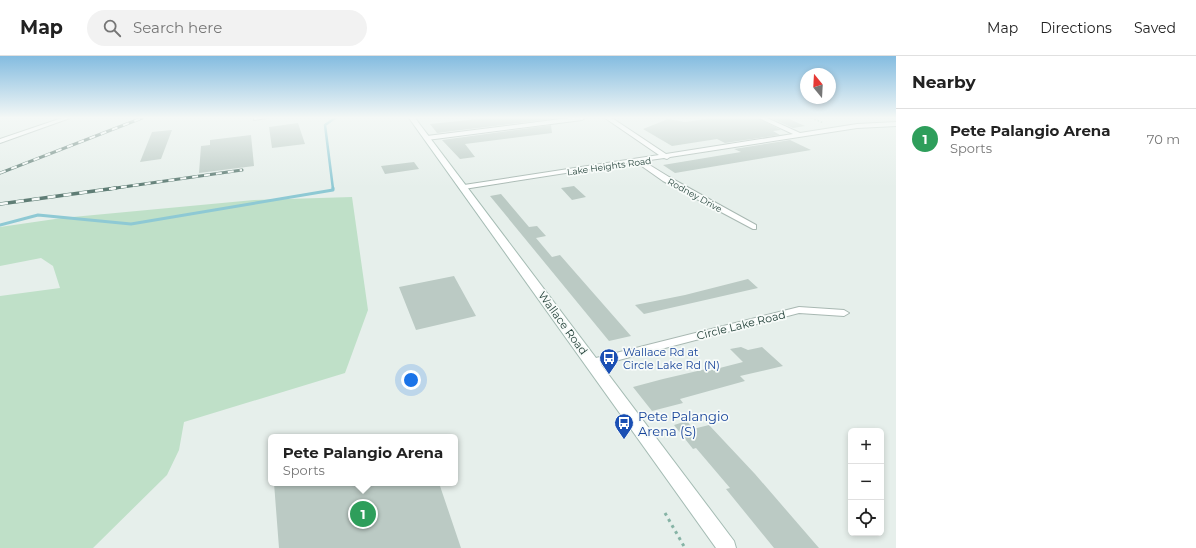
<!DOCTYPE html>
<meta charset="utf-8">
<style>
:root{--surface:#fff;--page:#f2f2f2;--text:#222;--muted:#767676;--line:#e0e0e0;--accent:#ea580c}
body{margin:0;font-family:Montserrat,sans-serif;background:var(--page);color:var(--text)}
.controls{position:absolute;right:12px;bottom:12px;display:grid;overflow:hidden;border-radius:6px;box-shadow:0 2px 6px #0003}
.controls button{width:36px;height:36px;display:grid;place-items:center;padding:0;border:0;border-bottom:1px solid var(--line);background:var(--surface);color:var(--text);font:20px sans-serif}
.compass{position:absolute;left:800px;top:12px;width:36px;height:36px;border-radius:50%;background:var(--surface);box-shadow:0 2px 6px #0003;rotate:342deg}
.you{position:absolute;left:411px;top:324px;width:14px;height:14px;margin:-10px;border:3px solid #fff;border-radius:50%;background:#1a73e8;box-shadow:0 0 0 6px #1a73e833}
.badge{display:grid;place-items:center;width:26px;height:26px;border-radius:50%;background:var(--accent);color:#fff;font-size:13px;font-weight:700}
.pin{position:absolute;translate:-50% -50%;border:2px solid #fff;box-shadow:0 1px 4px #0006}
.popup{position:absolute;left:268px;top:378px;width:190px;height:52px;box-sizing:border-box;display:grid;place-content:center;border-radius:6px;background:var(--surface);filter:drop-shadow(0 1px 3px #0005);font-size:13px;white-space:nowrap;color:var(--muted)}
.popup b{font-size:15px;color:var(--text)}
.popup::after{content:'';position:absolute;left:50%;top:100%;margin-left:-8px;border:8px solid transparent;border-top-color:var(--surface)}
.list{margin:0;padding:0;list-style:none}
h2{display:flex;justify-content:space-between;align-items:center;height:52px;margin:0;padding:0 16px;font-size:17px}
h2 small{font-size:13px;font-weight:400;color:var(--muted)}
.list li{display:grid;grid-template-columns:26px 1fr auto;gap:12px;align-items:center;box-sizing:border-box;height:60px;padding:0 16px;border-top:1px solid var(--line)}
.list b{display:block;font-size:15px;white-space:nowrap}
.list p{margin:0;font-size:13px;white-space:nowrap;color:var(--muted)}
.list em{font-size:13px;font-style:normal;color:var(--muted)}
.icon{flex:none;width:22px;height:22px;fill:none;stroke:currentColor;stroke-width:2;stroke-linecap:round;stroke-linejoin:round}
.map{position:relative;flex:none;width:896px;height:492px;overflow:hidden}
header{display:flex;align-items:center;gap:24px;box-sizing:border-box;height:56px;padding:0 20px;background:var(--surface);border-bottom:1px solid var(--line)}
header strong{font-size:19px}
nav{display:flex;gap:22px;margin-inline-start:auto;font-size:14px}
.search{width:280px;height:36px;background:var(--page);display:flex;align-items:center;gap:10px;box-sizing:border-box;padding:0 14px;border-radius:22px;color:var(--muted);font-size:15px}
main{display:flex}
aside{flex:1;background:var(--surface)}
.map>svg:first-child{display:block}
.green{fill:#bfe0c8}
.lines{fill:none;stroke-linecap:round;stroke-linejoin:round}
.stream-far1{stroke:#8ec9d4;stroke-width:2.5}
.stream{stroke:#8ec9d4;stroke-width:3}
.building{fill:#bbcac4}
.street-casing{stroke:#a8b8b2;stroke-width:2}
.secondary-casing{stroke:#a4bbb3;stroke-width:2}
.path-far1{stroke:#86b3a5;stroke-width:1.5;stroke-dasharray:1.5 2;stroke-linecap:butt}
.path{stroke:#86b3a5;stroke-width:3;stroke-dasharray:3 4;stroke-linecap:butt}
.street{fill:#fff;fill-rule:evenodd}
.secondary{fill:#fff;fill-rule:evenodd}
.rail-far1-casing{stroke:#5f7d75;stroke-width:3}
.rail-casing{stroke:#5f7d75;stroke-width:3.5}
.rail-far1{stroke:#f7fbf9;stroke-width:2;stroke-dasharray:6;stroke-linecap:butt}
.rail{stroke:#f7fbf9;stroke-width:2.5;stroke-dasharray:8;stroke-linecap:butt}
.labels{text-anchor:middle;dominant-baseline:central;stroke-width:3.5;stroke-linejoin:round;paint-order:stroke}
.far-street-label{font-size:9px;fill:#24423a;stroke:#f7fbf9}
.street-label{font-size:11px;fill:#24423a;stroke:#f7fbf9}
.transit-label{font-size:11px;fill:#164399;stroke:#f7fbf9;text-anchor:start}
.near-transit-label{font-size:13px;fill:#164399;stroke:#f7fbf9;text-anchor:start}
</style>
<header>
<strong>Map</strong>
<div class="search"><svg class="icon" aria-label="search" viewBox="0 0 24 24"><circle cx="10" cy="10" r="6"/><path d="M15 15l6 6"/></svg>Search here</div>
<nav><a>Map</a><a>Directions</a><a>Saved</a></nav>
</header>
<main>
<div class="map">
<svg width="896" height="492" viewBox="0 0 896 492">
<rect width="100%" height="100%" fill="#e6efeb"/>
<path class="green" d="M352,141L368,254L345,317L184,366L179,394L167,419L93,492H0V240L60,232L53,210L41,202L0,210V171L62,162L254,144Z"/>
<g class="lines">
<path class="stream-far1" d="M333,133L325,69L335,62"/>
<path class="stream" d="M0,169L38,159L131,168L333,134V132"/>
</g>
<path class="building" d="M488,62H551V63L437,77L430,68Z
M714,62H758L781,74L773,75L780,79L725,87L717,83L672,90L643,73L668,63L685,66Z
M771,62H787L805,70L793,72Z
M298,67L305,88L272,92L269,71Z
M551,69L552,77L465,88L475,101L460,103L442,84Z
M172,74L161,103L140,106L152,76Z
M251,79L254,110L199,117L201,90L210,89V84Z
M790,84L811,94L675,117L663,109L741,96L734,93Z
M414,106L419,113L385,118L381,110Z
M574,130L586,141L572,144L561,132Z
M501,138L529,171L537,170L546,180L536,182L552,201L560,199L631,280L609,285L490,140Z
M454,220L476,260L416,274L399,231Z
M748,223L758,232L644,258L635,249L685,239Z
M741,291L748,294L762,291L783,310L740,320L745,325L680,343L683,347L652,355L633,331L663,323L706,313L708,315L743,306L730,293Z
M687,365L693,373L709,369L755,418L819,492H774L726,433L730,432L696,392L693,393L674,369Z
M274,427H439L461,492H279Z"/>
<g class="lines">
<defs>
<path id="street" d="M62,62H70L0,87V83Z
M254,62H267L254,64Z
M569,62H585L582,64L427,84L424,82L427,80Z
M605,62H612L666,98L793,78L759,62H767L800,77L857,68L896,66V70L857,72L670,101L667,103L664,102L643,105L669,121L756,169V173H753L663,125L636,106L464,133L460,131L464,129L659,99Z
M799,251L844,254L849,257L844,260L799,257L592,311L588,310L586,307L588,304L592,303Z"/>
<path id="secondary" d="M409,62H415L734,485L736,492H716Z"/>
</defs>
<use href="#street" class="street-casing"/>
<use href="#secondary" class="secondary-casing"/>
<path class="path-far1" d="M811,62L824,67"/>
<path class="path" d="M665,457L685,492"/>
<use href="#street" class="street"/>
<use href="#secondary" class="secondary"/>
<defs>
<path id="rail-far1" d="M0,117L142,62
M109,133L242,114"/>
<path id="rail" d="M0,148L116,132"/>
</defs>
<use href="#rail-far1" class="rail-far1-casing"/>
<use href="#rail" class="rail-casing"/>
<use href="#rail-far1" class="rail-far1"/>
<use href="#rail" class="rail"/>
</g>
<linearGradient id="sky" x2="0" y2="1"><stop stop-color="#84bce0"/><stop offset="0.47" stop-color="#f4f8f6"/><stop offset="1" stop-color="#f4f8f6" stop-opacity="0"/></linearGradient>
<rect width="896" height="131" fill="url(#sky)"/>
<defs>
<symbol id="bus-pin" viewBox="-11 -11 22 30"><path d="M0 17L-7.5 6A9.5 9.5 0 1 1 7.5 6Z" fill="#1a4fb4" stroke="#f7fbf9"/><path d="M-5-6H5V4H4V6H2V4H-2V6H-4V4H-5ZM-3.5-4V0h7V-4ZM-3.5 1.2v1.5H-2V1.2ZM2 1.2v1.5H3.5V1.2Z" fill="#fff"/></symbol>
</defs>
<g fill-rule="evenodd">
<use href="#bus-pin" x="598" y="291" width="22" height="30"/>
<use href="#bus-pin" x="613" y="356" width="22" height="30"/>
</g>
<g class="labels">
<g class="far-street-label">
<text transform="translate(609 110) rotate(-8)">Lake Heights Road</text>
<text transform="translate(695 139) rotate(29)">Rodney Drive</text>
</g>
<g class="street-label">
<text transform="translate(563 267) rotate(54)">Wallace Road</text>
<text transform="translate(741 269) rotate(-14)">Circle Lake Road</text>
</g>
<g class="transit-label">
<text x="623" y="296">Wallace Rd at<tspan x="623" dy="13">Circle Lake Rd (N)</tspan></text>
</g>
<g class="near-transit-label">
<text x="638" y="360">Pete Palangio<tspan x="638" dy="15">Arena (S)</tspan></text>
</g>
</g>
</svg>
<div class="controls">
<button>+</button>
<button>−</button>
<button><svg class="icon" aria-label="locate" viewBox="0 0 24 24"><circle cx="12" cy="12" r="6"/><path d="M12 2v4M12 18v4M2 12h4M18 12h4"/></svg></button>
</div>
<svg class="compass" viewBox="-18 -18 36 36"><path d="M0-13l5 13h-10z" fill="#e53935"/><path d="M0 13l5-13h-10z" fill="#767676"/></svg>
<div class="you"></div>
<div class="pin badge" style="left:363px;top:458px;background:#2e9e5b">1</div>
<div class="popup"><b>Pete Palangio Arena</b>Sports</div>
</div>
<aside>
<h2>Nearby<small></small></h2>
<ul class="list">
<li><span class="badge" style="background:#2e9e5b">1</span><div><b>Pete Palangio Arena</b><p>Sports</p></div><em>70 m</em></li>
</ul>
</aside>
</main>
